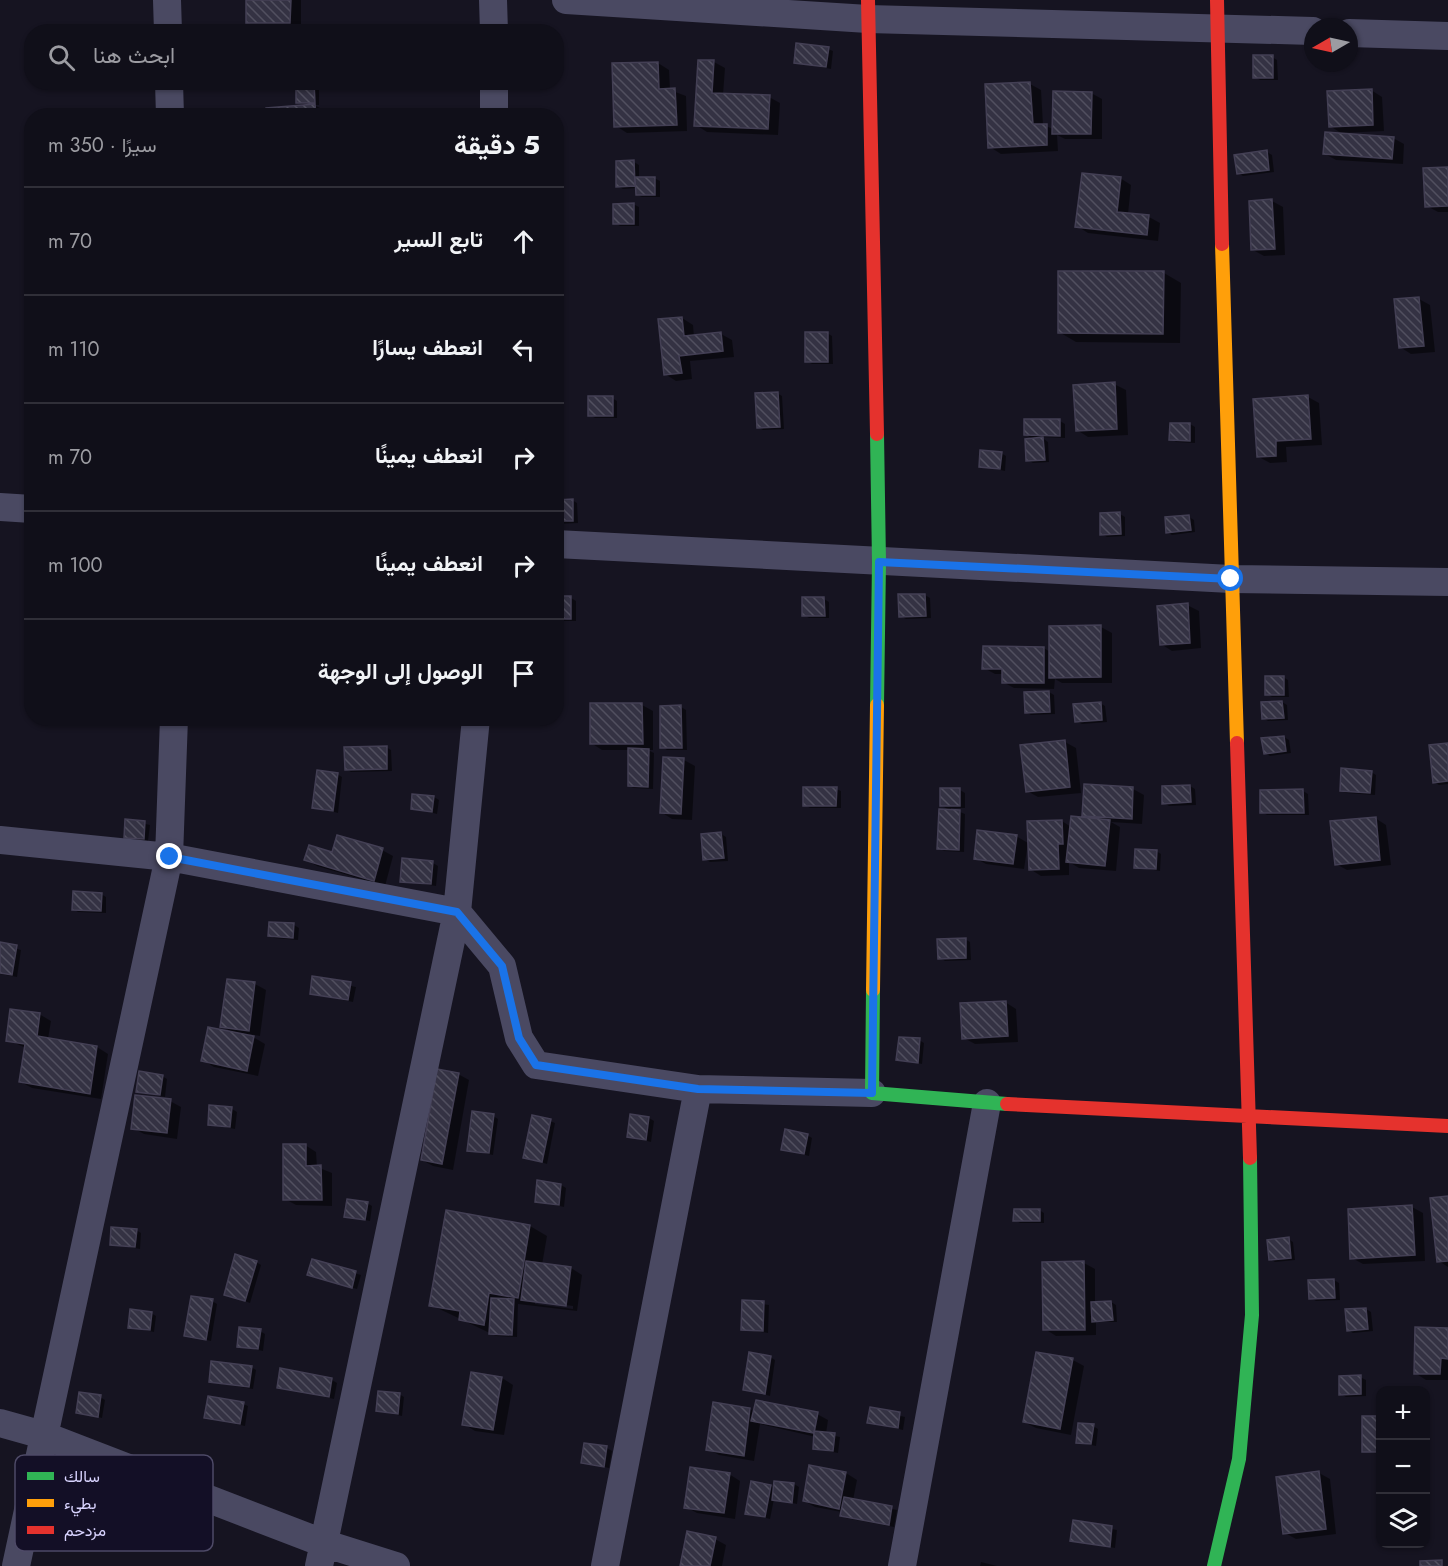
<!DOCTYPE html>
<html lang="ar">
<meta charset="utf-8">
<style>
:root{--surface:#100f19;--page:#1e1d26;--text:#f1f3f6;--muted:#9c9ca2;--line:#302f38}
body{margin:0;font-family:Jost,Vazirmatn,sans-serif;background:var(--page);color:var(--text);direction:rtl}
.controls{position:absolute;right:18px;bottom:18px;display:grid;overflow:hidden;border-radius:12px;box-shadow:0 2px 4px #0004}
.controls button{width:54px;height:54px;display:grid;place-items:center;padding:0;border:0;border-bottom:2px solid var(--line);background:var(--surface);color:var(--text);font:30px sans-serif}
.compass{position:absolute;left:1304px;top:18px;width:54px;height:54px;border-radius:50%;background:var(--surface);box-shadow:0 2px 4px #0004;rotate:261deg}
.stop{position:absolute;width:18px;height:18px;margin:-14px;border:4px solid #1a73e8;border-radius:50%;background:#fff}
.stop.end{background:#1a73e8;border-color:#fff;box-shadow:0 2px 6px #0008}
.list{margin:0;padding:0;list-style:none}
h2{display:flex;justify-content:space-between;align-items:center;height:78px;margin:0;padding:0 24px;font-size:26px}
h2 small{font-size:20px;font-weight:400;color:var(--muted)}
.list li{display:grid;grid-template-columns:39px 1fr auto;gap:18px;align-items:center;box-sizing:border-box;height:108px;padding:0 24px;border-top:2px solid var(--line)}
.list b{display:block;font-size:22px;white-space:nowrap}
.list em{font-size:20px;font-style:normal;color:var(--muted)}
.icon{flex:none;width:33px;height:33px;fill:none;stroke:currentColor;stroke-width:2;stroke-linecap:round;stroke-linejoin:round}
.map{position:relative;flex:none;width:1448px;height:1566px;overflow:hidden;direction:ltr}
.search{position:absolute;background:var(--surface);box-shadow:0 2px 4px #0004;left:24px;top:24px;width:540px;height:66px;display:flex;align-items:center;gap:15px;box-sizing:border-box;padding:0 21px;border-radius:24px;color:var(--muted);font-size:22px}
.panel{position:absolute;background:var(--surface);box-shadow:0 2px 4px #0004;left:24px;top:108px;width:540px;height:618px;border-radius:24px;direction:rtl}
.map>svg:first-child{display:block}
.shadow{fill:#0007;fill-rule:evenodd}
.building{fill:url(#building-back-hatch);stroke:#433f54;stroke-width:1.5}
.lines{fill:none;stroke-linecap:round;stroke-linejoin:round}
.street{stroke:#4a4962;stroke-width:28}
.fast{stroke:#30b455;stroke-width:14}
.slow{stroke:#ff9f0a;stroke-width:14}
.jam{stroke:#e5322d;stroke-width:14}
.route{stroke:#1a73e8;stroke-width:8}
.key{fill:#130f26;stroke:#4e4a67;stroke-width:1.5}
.key-label{font-size:16px;fill:#d9d4ff}
</style>
<div class="map">
<svg width="1448" height="1566" viewBox="0 0 1448 1566">
<defs>
<pattern id="building-back-hatch" width="6" height="6" patternUnits="userSpaceOnUse" patternTransform="scale(1.5)"><rect width="6" height="6" fill="#343243"/><path d="M-1 5l2 2M0 0l6 6M5-1l2 2" fill="none" stroke="#514f5f"/></pattern>
</defs>
<rect width="100%" height="100%" fill="#161421"/>
<path class="shadow" d="M248,0H301V29L258,28L247,22Z
M828,49L833,51L831,69L795,62Z
M1272,57L1277,60L1278,80H1260L1255,77Z
M714,62L725,68L723,95L769,97L780,103L778,135L707,132L696,125Z
M658,63L669,70L670,90L686,96L687,131L627,133L616,126Z
M297,82L319,84V105H314L320,108L321,116H268L305,106L297,102Z
M1030,84L1041,90L1043,125L1053,129L1091,93L1102,99V139H1065L1057,135L1058,151L1001,154L990,147Z
M1371,90L1382,97L1384,131L1341,133L1330,126Z
M1393,138L1404,144L1403,164L1336,160L1325,154Z
M1267,152L1272,155L1274,172L1243,176L1238,173Z
M634,162L639,165V179L654,178L660,181V197H642L637,195V188L623,189L618,186Z
M1448,169V212H1438L1427,206Z
M1120,178L1131,185L1128,214L1149,217L1160,223L1158,241L1088,233L1077,226Z
M1272,201L1283,207L1285,255L1264,256L1253,250Z
M633,204L639,207V226H620L615,223Z
M1164,273L1181,283L1180,343L1076,342L1059,332Z
M1419,299L1430,305L1435,352L1411,354L1400,347Z
M682,318L693,325L694,337L721,334L732,340L734,357L690,361L692,379L676,381L665,374Z
M827,333L832,336L833,364H812L806,361Z
M1114,384L1126,390L1128,435L1088,437L1077,430Z
M777,393L782,396L784,429L763,430L758,427Z
M1308,397L1319,403L1322,445L1286,447L1287,462L1270,463L1259,457Z
M612,398L617,401V418H595L590,415Z
M1060,421L1065,424V438L1041,437L1048,442L1049,462L1033,463L1028,460L1034,440L1025,434Z
M1190,424L1195,427V443L1176,442L1171,439Z
M1001,453L1006,456L1005,471L981,466Z
M572,500L577,503L578,523L556,524V501Z
M1120,514L1125,517V536L1107,537L1102,534Z
M1189,517L1194,520L1195,532L1172,535L1167,532Z
M925,595L930,598L931,618L906,619L900,616Z
M556,598H571L576,601V621H556Z
M824,599L829,602V618H809L804,615Z
M1187,605L1199,611L1201,648L1172,651L1161,644Z
M1101,627L1112,633V683H1062L1055,679L1054,689L1014,688L1003,682L1004,674H995L984,668L1044,648L1050,652Z
M1283,677L1288,680L1289,697H1272L1266,694Z
M1049,692L1054,695L1055,714L1031,715L1026,712Z
M1282,702L1287,705L1288,720L1268,721L1263,718Z
M1100,703L1105,706L1107,722L1082,724L1076,721Z
M591,705H642L653,711V750H648L654,753L653,789L634,788L629,786L630,750H602L591,743Z
M681,707L686,710L687,750H667L662,747Z
M1284,737L1289,740L1291,753L1270,756L1265,753Z
M1065,742L1076,748L1081,793L1038,797L1027,791Z
M1448,744V784L1439,785L1434,782Z
M386,747L391,750L392,771L351,772L346,769Z
M665,758L684,760L695,766L692,820L672,819L661,812Z
M1371,772L1376,775L1375,795L1346,793L1341,791Z
M337,774L342,777L338,813L314,807Z
M1190,786L1195,789L1196,805L1169,806L1164,803Z
M836,789L841,791V808H810L805,805Z
M1133,789L1144,795L1142,824L1111,822L1120,827L1116,871L1079,868L1069,862V875L1041,876L1030,869L1062,821L1071,827L1092,819L1084,815Z
M960,790L965,793V808H951V811L942,806Z
M1303,791L1308,794L1309,815H1267L1262,812Z
M434,797L439,800L437,814L413,808Z
M960,812L965,814L964,852L944,851L939,848Z
M1375,818L1386,825L1391,865L1347,870L1336,864Z
M127,820L150,825L148,841L126,837Z
M721,834L726,837L728,861L710,862L705,859Z
M1016,836L1028,843L1024,869L986,864L975,858Z
M382,850L393,856L385,886L317,866L306,860Z
M1156,851L1161,854L1160,871L1135,867Z
M433,863L438,866L436,886L402,881Z
M101,894L106,897V913L78,912L73,909Z
M294,925L299,928L298,940L274,938L269,935Z
M965,939L970,942L971,960L945,961L940,958Z
M0,944L21,950L17,977L0,974Z
M314,978L356,987L353,1002L312,994Z
M255,984L266,990L260,1036L248,1034L265,1044L258,1076L214,1067L203,1060L234,1033L222,1026Z
M1005,1002L1016,1009L1018,1042L975,1044L964,1038Z
M39,1014L51,1021L48,1039L97,1047L108,1054L101,1099L32,1088L21,1082L26,1048L8,1040Z
M919,1040L924,1043L922,1064L898,1059Z
M458,1074L469,1080L453,1170L433,1166L422,1160Z
M162,1076L167,1079L165,1097L138,1091Z
M170,1101L181,1107L177,1139L144,1134L133,1128Z
M232,1109L237,1112L235,1129L210,1124Z
M493,1116L498,1119L493,1155L469,1150Z
M649,1118L654,1121L651,1142L628,1136Z
M550,1121L555,1123L547,1164L525,1157Z
M807,1135L812,1138L809,1156L783,1149Z
M305,1145L316,1152L317,1167L332,1173V1206L296,1205L285,1199Z
M561,1185L566,1188L564,1207L536,1201Z
M1448,1198V1267L1439,1261Z
M367,1203L372,1206L370,1221L346,1216Z
M1412,1207L1423,1213L1425,1261L1363,1264L1352,1258Z
M1039,1210L1044,1213V1223H1020L1015,1220Z
M447,1212L530,1226L547,1236L542,1265L571,1268L582,1275L577,1311L518,1304L517,1337L496,1336L431,1305ZM535,1301L573,1306V1309L535,1304Z
M136,1230L141,1233L140,1249L112,1244Z
M1288,1239L1293,1242L1295,1260L1275,1262L1270,1259Z
M313,1261L361,1275L357,1289L309,1275Z
M256,1262L261,1265L250,1303L226,1294Z
M1084,1263L1095,1269V1303L1111,1302L1116,1305L1117,1322H1096V1335L1056,1336L1045,1329Z
M1334,1280L1339,1283L1340,1300L1316,1301L1311,1298Z
M212,1301L217,1304L211,1341L186,1335Z
M744,1301L769,1305L768,1333L742,1329Z
M1366,1309L1371,1312L1373,1331L1353,1333L1348,1330Z
M151,1313L156,1316L154,1332L130,1327Z
M1448,1330V1380H1426L1415,1373Z
M260,1331L265,1334L263,1351L238,1346Z
M770,1357L775,1360L770,1396L745,1389Z
M1073,1360L1084,1366L1071,1435L1036,1428L1024,1422Z
M251,1367L256,1370L253,1389L210,1382Z
M1360,1377L1366,1380V1396L1346,1397L1341,1394Z
M502,1378L513,1385L504,1435L475,1431L464,1424Z
M332,1380L337,1383L334,1399L279,1387Z
M399,1394L404,1397L402,1416L378,1411Z
M100,1397L105,1400L102,1418L77,1412Z
M243,1404L248,1406L245,1426L206,1418Z
M750,1409L755,1412L817,1414L828,1420L826,1434L840,1437L838,1453L815,1449L816,1437L760,1424L754,1461L719,1455L708,1449Z
M871,1409L905,1417L903,1430L869,1422Z
M1364,1417H1380V1454L1364,1451Z
M1093,1426L1098,1429L1096,1446L1077,1442Z
M607,1448L612,1451L609,1468L583,1462Z
M846,1473L857,1480L853,1500L897,1510L894,1527L846,1518L841,1515L842,1512L815,1507L804,1501Z
M1319,1473L1330,1479L1336,1534L1296,1539L1285,1533Z
M729,1474L740,1481L735,1519L697,1513L686,1507Z
M794,1484L799,1487L797,1504L774,1499L770,1519L747,1513L771,1486L775,1489Z
M1074,1522L1117,1530L1115,1548L1072,1540Z
M715,1539L726,1545L722,1566H681Z
M981,1562L997,1566H980Z"/>
<path class="building" d="M246,0H291L290,23H246Z
M796,43L829,47L826,67L794,63Z
M1253,55H1273V78H1253Z
M698,60H714L712,93L770,95L768,129L694,126Z
M658,62L659,89L675,88L677,125L614,127L612,63Z
M296,82H314L315,103H296Z
M1030,82L1033,124H1047V145L988,148L985,84Z
M1372,89L1373,125L1329,127L1327,91Z
M1053,91L1092,92L1091,134H1052Z
M315,104L316,116H266V108Z
M1325,132L1394,137L1392,159L1323,154Z
M1267,150L1269,170L1237,174L1234,155Z
M634,160L635,186L616,187V161Z
M1448,167V206L1425,207L1423,168Z
M1082,173L1121,177L1117,212L1149,215L1147,235L1075,227Z
M635,177H655V195H636Z
M1272,199L1275,249L1251,250L1249,201Z
M634,203V224H613V204Z
M1058,271H1164L1163,334L1058,333Z
M1419,297L1424,346L1399,348L1394,299Z
M682,317L684,336L721,332L723,351L679,356L682,373L664,375L658,319Z
M805,332H828V362H805Z
M1115,382L1117,429L1076,431L1073,385Z
M778,392L780,427L757,428L755,393Z
M1308,395L1311,439L1276,441V456L1257,457L1253,399Z
M588,396H613V416H588Z
M1024,419H1060V436L1024,435Z
M1170,423H1190V441L1169,440Z
M1043,437L1045,460L1026,461L1025,439Z
M980,450L1002,452L1000,469L979,467Z
M573,499V521H556V500Z
M1120,512L1121,534L1100,535V513Z
M1189,515L1191,530L1166,533L1165,517Z
M898,594H925L926,616L899,617Z
M556,596H571V619H556Z
M802,597H824L825,616H802Z
M1188,603L1190,643L1160,645L1157,606Z
M1101,625V677L1049,678V626Z
M983,646L1044,647V683H1002V669H982Z
M1265,676H1284V695H1265Z
M1049,691L1050,712L1025,713L1024,692Z
M1282,701L1284,718L1262,719L1261,702Z
M1101,702L1102,720L1075,722L1073,704Z
M590,703H642L643,744H590Z
M681,705L682,748H660V706Z
M1284,736L1286,751L1264,754L1261,738Z
M1065,740L1070,787L1026,792L1020,745Z
M1448,743V781L1433,783L1429,745Z
M387,746V769L345,770L344,747Z
M628,748L649,749L648,787L628,786Z
M663,757L684,758L681,814L660,813Z
M1341,768L1372,771L1370,793L1340,791Z
M317,770L338,773L333,811L312,808Z
M1084,784L1133,787L1132,819L1082,816Z
M1190,785L1191,802L1162,804V786Z
M803,787H837L836,806H803Z
M940,788H960V806H940Z
M1303,789L1304,813H1260V790Z
M412,794L434,796L432,812L411,809Z
M939,809L960,810L959,850L937,849Z
M1071,816L1110,820L1105,866L1066,862Z
M1376,817L1380,860L1335,865L1330,821Z
M125,819L145,821L144,839L124,838Z
M1062,820L1063,844H1058L1059,869L1029,870L1027,821Z
M977,830L1017,835L1013,864L974,859Z
M721,832L724,858L703,860L701,834Z
M337,835L383,848L374,881L304,860L309,845L332,852Z
M1135,849L1157,850L1156,869L1134,868Z
M402,858L433,861L431,884L400,882Z
M73,891L102,893L101,911L72,910Z
M269,922L294,923L293,938L268,936Z
M966,938V958L938,959L937,939Z
M0,942L17,945L12,975L0,973Z
M312,976L351,982L348,1000L310,994Z
M227,979L255,982L249,1031L220,1027Z
M1006,1001L1008,1036L962,1039L960,1003Z
M10,1009L40,1013L37,1036L97,1046L90,1094L19,1082L25,1044L6,1041Z
M208,1027L254,1036L247,1071L201,1061Z
M899,1037L920,1038L918,1063L896,1060Z
M437,1069L459,1073L442,1164L421,1160Z
M139,1071L163,1075L160,1095L136,1092Z
M135,1095L171,1099L167,1133L131,1129Z
M209,1105L232,1107L230,1127L208,1125Z
M472,1111L494,1114L489,1153L467,1151Z
M630,1114L649,1117L646,1140L627,1137Z
M532,1115L551,1119L542,1162L523,1158Z
M785,1129L808,1134L804,1154L781,1150Z
M283,1144H306V1166L321,1165L322,1200H283Z
M537,1180L561,1184L559,1205L535,1202Z
M1448,1196V1261L1437,1262L1430,1198Z
M347,1199L368,1202L365,1220L344,1217Z
M1412,1205L1415,1255L1350,1259L1348,1209Z
M1014,1209H1040V1221H1013Z
M446,1210L530,1225L518,1298L489,1293L484,1325L459,1320L460,1311L429,1306Z
M111,1227L137,1229L135,1247L110,1245Z
M1289,1237L1291,1258L1269,1260L1267,1240Z
M235,1254L257,1261L245,1301L224,1295Z
M312,1259L356,1271L352,1288L307,1275Z
M526,1261L571,1267L566,1306L521,1300Z
M1084,1261L1085,1330H1043L1042,1262Z
M1334,1279L1335,1298L1309,1299L1308,1280Z
M191,1296L213,1299L206,1340L184,1336Z
M491,1298L514,1299L512,1335L489,1334Z
M742,1300L764,1301L763,1331L741,1330Z
M1111,1301L1113,1320L1092,1322L1091,1302Z
M1366,1308L1368,1329L1347,1331L1345,1309Z
M130,1309L152,1312L150,1330L128,1328Z
M239,1327L261,1329L258,1349L237,1347Z
M1415,1327L1448,1328V1359L1441,1358L1440,1374H1414Z
M749,1352L771,1356L765,1394L743,1390Z
M1036,1352L1073,1358L1060,1429L1023,1422Z
M211,1361L252,1366L249,1387L209,1382Z
M280,1368L332,1378L329,1397L277,1388Z
M471,1372L502,1377L493,1430L462,1425Z
M1361,1375V1394L1339,1395V1376Z
M378,1391L400,1393L398,1414L376,1411Z
M79,1392L101,1395L98,1417L76,1413Z
M208,1396L244,1402L240,1424L204,1418Z
M756,1400L818,1412L814,1433L751,1421Z
M713,1402L750,1408L744,1456L706,1450Z
M870,1407L900,1412L898,1428L867,1423Z
M1362,1416H1380V1452H1362Z
M1078,1423L1094,1424L1091,1444L1076,1443Z
M814,1431L835,1433L833,1451L813,1449Z
M584,1443L607,1446L604,1467L581,1463Z
M809,1465L846,1472L839,1509L803,1501Z
M690,1467L730,1473L724,1513L684,1508Z
M1319,1471L1326,1529L1283,1534L1276,1477Z
M751,1481L771,1485L765,1517L745,1514Z
M774,1481L794,1483L792,1503L772,1500Z
M844,1497L892,1506L889,1525L840,1516Z
M1073,1520L1112,1526L1110,1547L1070,1541Z
M687,1531L716,1537L710,1566H680Z
M1442,1560V1566H1420V1561Z"/>
<g class="lines">
<path class="street" d="M167,0L168,32
M493,0L494,32
M566,0L868,19L1313,31
M1349,33L1448,36
M169,82L170,116
M494,82V116
M0,507L32,509
M556,544L1231,579L1448,582
M0,840L169,857L457,912L502,966L519,1038L536,1065L698,1089L872,1093
M0,1423L43,1435L323,1543L396,1566
M16,1566L169,857L174,718
M319,1566L457,912L476,718
M605,1566L698,1089
M902,1566L987,1103"/>
<path class="fast" d="M877,434L879,562L877,705
M873,990L872,1093L1007,1104
M1214,1566L1239,1459L1252,1315L1250,1158"/>
<path class="slow" d="M1222,244L1237,743
M873,990L877,705"/>
<path class="jam" d="M868,0L877,434
M1217,0L1222,244
M1237,743L1250,1158
M1007,1104L1448,1126"/>
</g>
<g class="lines">
<path class="route" d="M170,857L457,912L502,966L519,1038L536,1065L698,1089L872,1093L879,562L1231,579"/>
</g>
<rect x="15" y="1455" width="198" height="96" rx="9" class="key"/>
<rect x="27" y="1472" width="27" height="8" fill="#30b455"/>
<rect x="27" y="1499" width="27" height="8" fill="#ff9f0a"/>
<rect x="27" y="1526" width="27" height="8" fill="#e5322d"/>
<g class="key-label">
<text x="64" y="1482">سالك</text>
<text x="64" y="1509">بطيء</text>
<text x="64" y="1536">مزدحم</text>
</g>
</svg>
<div class="controls">
<button>+</button>
<button>−</button>
<button><svg class="icon" aria-label="layers" viewBox="0 0 24 24"><path d="M12 4l9 5-9 5-9-5zM3 14l9 5 9-5"/></svg></button>
</div>
<svg class="compass" viewBox="-18 -18 36 36"><path d="M0-13l5 13h-10z" fill="#e53935"/><path d="M0 13l5-13h-10z" fill="#9c9ca2"/></svg>
<div class="stop" style="left:1231px;top:579px"></div>
<div class="stop end" style="left:170px;top:857px"></div>
<div class="search"><svg class="icon" aria-label="search" viewBox="0 0 24 24"><circle cx="10" cy="10" r="6"/><path d="M15 15l6 6"/></svg>ابحث هنا</div>
<section class="panel">
<h2>5 دقيقة<small>سيرًا · 350 m</small></h2>
<ul class="list">
<li><svg class="icon" aria-label="ahead" viewBox="0 0 24 24"><path d="M12 20V5M6 11l6-6 6 6"/></svg><div><b>تابع السير</b></div><em>70 m</em></li>
<li><svg class="icon" aria-label="left" viewBox="0 0 24 24"><path d="M17 20v-9H6M10 6l-5 5 5 5"/></svg><div><b>انعطف يسارًا</b></div><em>110 m</em></li>
<li><svg class="icon" aria-label="right" viewBox="0 0 24 24"><path d="M7 20v-9h11M14 6l5 5-5 5"/></svg><div><b>انعطف يمينًا</b></div><em>70 m</em></li>
<li><svg class="icon" aria-label="right" viewBox="0 0 24 24"><path d="M7 20v-9h11M14 6l5 5-5 5"/></svg><div><b>انعطف يمينًا</b></div><em>100 m</em></li>
<li><svg class="icon" aria-label="arrive" viewBox="0 0 24 24"><path d="M6 21V4h12l-3 4 3 4H6"/></svg><div><b>الوصول إلى الوجهة</b></div></li>
</ul>
</section>
</div>
